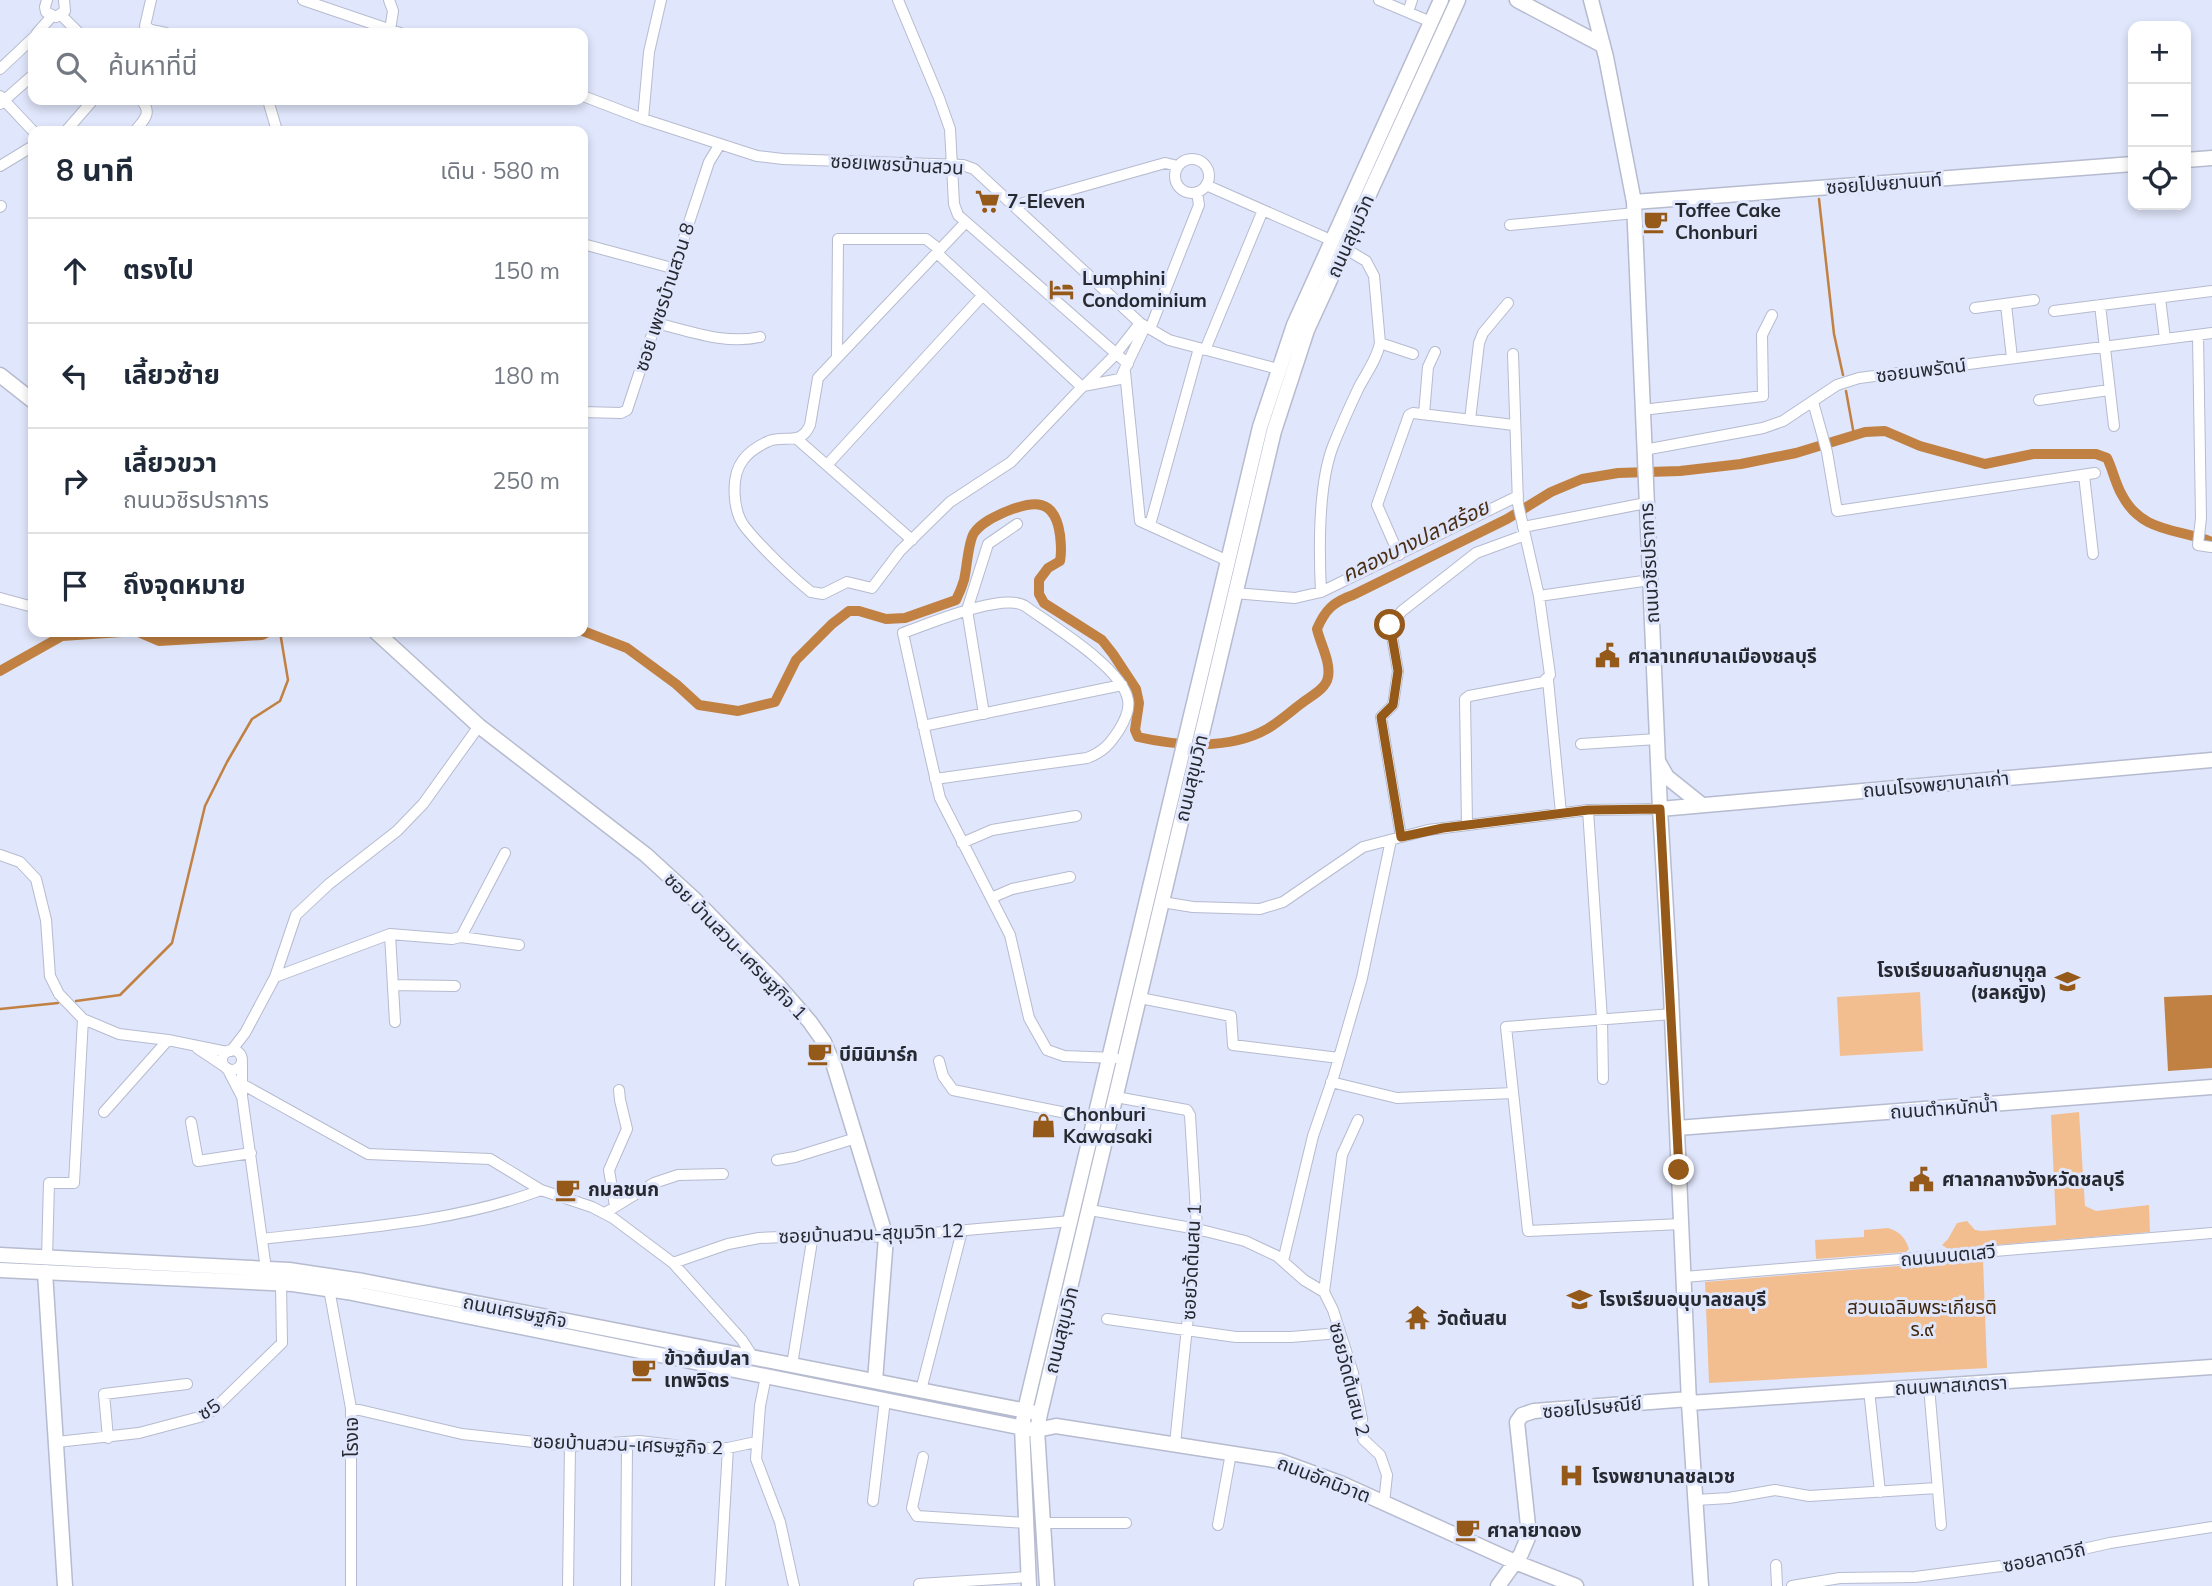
<!DOCTYPE html>
<html lang="th">
<meta charset="utf-8">
<style>
:root{--surface:#fff;--page:#f2f2f3;--text:#1f2937;--muted:#747a83;--line:#e0e1e3}
body{margin:0;font-family:Mulish,"Noto Sans Thai",sans-serif;background:var(--page);color:var(--text)}
.controls{position:absolute;right:21px;top:21px;display:grid;overflow:hidden;border-radius:14px;box-shadow:0 4px 10px #0003}
.controls button{width:63px;height:63px;display:grid;place-items:center;padding:0;border:0;border-bottom:2px solid var(--line);background:var(--surface);color:var(--text);font:35px sans-serif}
.stop{position:absolute;width:21px;height:21px;margin:-16px;border:5px solid #955919;border-radius:50%;background:#fff}
.stop.end{background:#955919;border-color:#fff;box-shadow:0 2px 7px #0008}
.list{margin:0;padding:0;list-style:none}
h2{display:flex;justify-content:space-between;align-items:center;height:91px;margin:0;padding:0 28px;font-size:30px}
h2 small{font-size:23px;font-weight:400;color:var(--muted)}
.list li{display:grid;grid-template-columns:46px 1fr auto;gap:21px;align-items:center;box-sizing:border-box;height:105px;padding:0 28px;border-top:2px solid var(--line)}
.list b{display:block;font-size:26px;white-space:nowrap}
.list p{margin:0;font-size:23px;white-space:nowrap;color:var(--muted)}
.list em{font-size:23px;font-style:normal;color:var(--muted)}
.icon{flex:none;width:38px;height:38px;fill:none;stroke:currentColor;stroke-width:2;stroke-linecap:round;stroke-linejoin:round}
.map{position:relative;flex:none;width:2212px;height:1586px;overflow:hidden}
.search{position:absolute;background:var(--surface);box-shadow:0 4px 10px #0003;left:28px;top:28px;width:560px;height:77px;display:flex;align-items:center;gap:18px;box-sizing:border-box;padding:0 24px;border-radius:14px;color:var(--muted);font-size:26px}
.panel{position:absolute;background:var(--surface);box-shadow:0 4px 10px #0003;left:28px;top:126px;width:560px;height:511px;border-radius:14px}
.map>svg:first-child{display:block}
.green{fill:#f3be8f}
.water{fill:#c18143}
.lines{fill:none;stroke-linecap:round;stroke-linejoin:round}
.stream{stroke:#c18143;stroke-width:2.5}
.canal{stroke:#c18143;stroke-width:10}
.street-casing{stroke:#b6bbcf;stroke-width:12}
.secondary-casing{stroke:#b6bbcf;stroke-width:17}
.primary-casing{stroke:#b6bbcf;stroke-width:17}
.street{stroke:#fff;stroke-width:10}
.secondary{stroke:#fff;stroke-width:14}
.primary{stroke:#fff;stroke-width:14}
.route{stroke:#955919;stroke-width:9}
.labels{text-anchor:middle;dominant-baseline:central;stroke-width:6;stroke-linejoin:round;paint-order:stroke}
.street-label{font-size:19px;fill:#272931;stroke:#e0e6fb}
.poi-label{font-size:19px;font-weight:bold;fill:#272931;stroke:#e0e6fb;text-anchor:start}
.park-label{font-size:19px;fill:#40260a;stroke:#e0e6fb}
.water-label{font-size:21px;font-style:italic;fill:#4b2f15;stroke:#e0e6fb}
</style>
<div class="map">
<svg width="2212" height="1586" viewBox="0 0 2212 1586">
<rect width="100%" height="100%" fill="#e0e6fb"/>
<path class="green" d="M1920,992L1923,1051L1840,1056L1837,997Z
M2079,1112L2085,1206L2096,1211L2149,1205L2150,1232L1948,1249L1942,1245L1948,1239L1957,1223L1967,1221L1975,1230L1982,1231L2056,1225L2051,1115Z
M1888,1228C1900,1232 1905,1237 1909,1249L1906,1252L1816,1259L1815,1240L1864,1237V1230Z
M1983,1259L1987,1368L1709,1383L1705,1282Z"/>
<path class="water" d="M2212,995V1068L2168,1071L2164,997Z"/>
<g class="lines">
<path class="stream" d="M1819,199L1834,334L1843,375
M1846,391L1854,435
M76,1001L120,995L172,943L205,806L227,762L252,719L280,701L288,680L280,632
M0,1009L58,1003"/>
<path class="canal" d="M583,631L627,648L676,684L699,705L738,711L775,702L796,660L832,624L849,611H859L886,619L905,618L956,600C959,594 962,587 964,580C967,568 968,542 974,533C981,523 994,517 1005,512C1034,500 1055,498 1060,535C1061,545 1062,551 1060,561L1048,568L1039,580V594L1044,603L1102,640L1113,654L1136,689L1139,703L1135,730L1138,737C1177,746 1230,750 1267,729C1279,722 1290,712 1302,703C1311,696 1326,689 1328,677C1331,662 1320,643 1317,629C1325,610 1333,602 1353,595L1507,519L1551,492L1582,479L1618,473L1680,471L1741,464L1796,453L1865,432L1885,431L1920,446L1985,464L2033,454H2096L2107,458C2113,470 2115,483 2122,495C2142,533 2176,528 2212,542
M138,632L159,641L262,635L268,632
M0,671L62,636L122,632"/>
<defs>
<path id="street" d="M47,0L45,7L46,12L56,17L65,11L64,0
M151,0L145,26L151,30L166,33
M303,0L400,33
M389,0L393,11L390,30
M898,0L939,98L950,129L954,204L958,215L1128,364
M1379,0L1431,22
M1408,12L1412,0
M61,15L79,33
M37,33L52,16
M0,69L33,38
M0,96L33,131
M583,96L643,119L757,156L783,159L963,165L974,169L1140,323L1169,340L1278,369
M268,100L277,131
M0,104L33,75
M643,119L649,52L661,0
M66,131L93,100
M135,131C144,120 153,113 141,100
M1175 176a17 17 0 1 1 34 0a17 17 0 1 1-34 0Z
M0,166L33,146
M1206,185L1333,241
M1013,206L1165,163L1178,166
M0,207L1,206
M965,223L818,378L810,425C801,446 785,435 769,441C760,445 749,452 743,460C730,477 733,512 745,527C760,546 792,577 811,592L823,594L847,582L872,588L900,551L950,502L1011,462L1083,386L1120,379L1145,327
M1510,225L1635,213
M583,244L672,268
M937,253L1082,387
M2160,298L2165,339
M2006,305L2012,358
M2100,305L2114,426
M1975,308L2034,300
M2054,311L2212,291
M656,323C690,331 725,345 760,337
M1150,329L1199,205L1197,192
M2198,335L2201,518L2198,545L2211,547
M1380,343L1413,354
M1205,350L1263,210
M837,358L838,239H926L940,250
M1125,372L1140,521L1228,561
M1086,384L1115,355L1140,323
M2039,400L2109,390
M1813,402L1827,452L1837,511L2095,473
M1642,410L1763,396L1762,335L1772,315
M583,412L621,413L627,410L709,162L720,144
M1424,414L1428,367L1435,352
M1470,420L1479,343L1483,333L1508,303
M797,439L912,540
M1644,450L1763,428L1783,421L1837,385L1859,378L2212,333
M827,465L983,295
M2084,475L2093,554
M1150,525L1199,348
M1523,527L1646,503
M1399,555L1377,505L1409,415L1413,413L1514,425
M1321,592C1319,551 1318,485 1333,446C1341,426 1350,406 1359,387C1367,372 1377,359 1380,343L1374,276L1366,261L1344,248
M1234,593L1295,598L1321,592L1518,496
M1539,596L1650,580
M0,598L33,607
M1548,680L1561,813
M984,714L967,610L988,544L1017,524
M923,726L1122,685
M1581,744L1657,739
M935,779L1087,758C1103,752 1110,744 1119,730C1124,722 1130,710 1128,700C1123,668 1051,625 1025,606C1003,592 928,624 903,633C915,688 927,743 940,798L1010,935L1029,1018L1047,1050L1064,1056L1115,1058
M1588,810L1602,1019L1603,1079
M1467,825L1465,699L1469,696L1543,682L1550,675L1539,596L1518,504L1513,354
M1401,837L1381,717L1393,705L1398,671L1390,625L1402,611L1476,553L1525,535
M962,843L992,830L1076,816
M0,855L20,862L36,879L46,920L50,976L59,994L83,1019L119,1034L168,1040L227,1052
M991,898L1012,889L1070,877
M1162,902L1193,907L1260,909L1283,902L1363,847L1428,830L1588,810L1660,809
M390,934L395,1022
M461,937L505,853
M275,977L390,934L452,939L461,937L519,945
M393,985L455,986
M1140,998L1231,1016L1233,1045L1339,1058
M1672,1014L1506,1027L1528,1231L1682,1224
M197,1048L224,1066
M222 1060a10 10 0 1 1 20 0a10 10 0 1 1-20 0Z
M231,1051L245,1033L275,977L296,915L329,884L397,831L423,804L479,726
M939,1061L943,1076L953,1090L1096,1119
M242,1063V1096L266,1269
M227,1068L241,1095
M1331,1082L1397,1098L1513,1093
M242,1084L368,1154L490,1159L541,1190L592,1207L613,1218L673,1263L742,1340L753,1357
M1116,1097L1187,1110L1190,1115L1197,1229L1175,1444
M104,1112L168,1040
M191,1122L198,1161L251,1153
M777,1160L795,1157L856,1138
M615,1206L609,1170L627,1129L620,1100L619,1090
M1090,1210L1197,1229L1245,1241L1277,1256L1304,1280L1324,1292L1333,1310L1353,1373L1362,1419L1363,1439L1380,1455L1387,1475L1384,1503
M605,1213L654,1183L678,1175L723,1174
M262,1239C355,1228 453,1223 541,1190
M47,1257L49,1183H74L83,1019
M1283,1261L1313,1136L1334,1075L1362,978L1391,840
M673,1263L728,1244L759,1238L830,1235L886,1237L1071,1221
M1684,1277L2212,1233
M329,1289L351,1408V1586
M1324,1292L1342,1155L1358,1120
M1107,1319L1236,1337H1291L1340,1333
M792,1365L813,1235
M766,1376L760,1406L756,1459L780,1522L794,1586
M1929,1387L1941,1525
M921,1390L962,1231
M1869,1390L1880,1492
M351,1408L462,1434L570,1446L639,1441L700,1448H728L756,1442
M108,1438L104,1394L187,1384
M57,1442L139,1433L203,1416L213,1410L282,1343L281,1284
M923,1457L912,1508L917,1516L1026,1523
M1696,1500L1729,1498L1775,1490L1809,1496L1937,1488
M873,1501L885,1400
M1044,1523H1126
M1218,1525L1231,1453
M1776,1565L1777,1586
M919,1584L1028,1577
M568,1586L570,1446
M626,1586L627,1442
M720,1586L728,1448
M1792,1586L1840,1578L1915,1577L2017,1564L2110,1543L2212,1527"/>
<path id="secondary" d="M1517,0L1602,45
M1591,0L1606,57L1634,202L1660,809L1671,994L1689,1403L1701,1586
M2186,160L2212,158
M1634,202L2133,164
M0,375L33,401
M376,632L479,726L646,855L694,899L777,984L810,1022L824,1042L834,1066L886,1237L875,1381
M1659,763L1667,777L1702,805
M1660,809L2212,760
M1677,1128L2212,1087
M45,1272L65,1586
M1689,1403L2212,1367
M1037,1430L1056,1426L1280,1461L1340,1483L1515,1562L1576,1586
M1498,1586L1521,1554L1529,1535L1517,1422L1522,1415L1534,1411L1689,1399"/>
<path id="primary" d="M0,1255L289,1270L363,1281L1032,1412
M0,1270L293,1284L347,1292L1029,1429
M1029,1586L1022,1427L1025,1410L1260,427L1294,325L1441,0
M1047,1586L1037,1430L1040,1414L1274,431L1307,330L1458,0"/>
</defs>
<use href="#street" class="street-casing"/>
<use href="#secondary" class="secondary-casing"/>
<use href="#primary" class="primary-casing"/>
<use href="#street" class="street"/>
<use href="#secondary" class="secondary"/>
<use href="#primary" class="primary"/>
</g>
<g class="lines">
<path class="route" d="M1390,625L1398,671L1393,705L1381,717L1401,837L1443,828L1588,810L1660,809L1679,1170"/>
</g>
<defs>
<symbol id="supermarket-bare" viewBox="-9 -9 18 18"><path d="M-6-5.5h2.5l.6 2H6L4.5 2H-2.5L-4.4-4H-6ZM-1.5 3.2a1.3 1.3 0 1 0 .1 0ZM3 3.2a1.3 1.3 0 1 0 .1 0Z" fill="#955919" stroke="#e0e6fb" stroke-width="2.5" paint-order="stroke"/></symbol>
<symbol id="cafe-bare" viewBox="-9 -9 18 18"><path d="M-5.5-4.5H6V0H3Q3 3.5 0 3.5H-2.5Q-5.5 3.5-5.5 0ZM3-3.2v2h1.7v-2ZM-6 4.5H4V6H-6Z" fill="#955919" stroke="#e0e6fb" stroke-width="2.5" paint-order="stroke"/></symbol>
<symbol id="hotel-bare" viewBox="-9 -9 18 18"><path d="M-6-4.5h1.5V1H6V5H4.5V3h-9V5H-6ZM-4 0a1.8 1.8 0 1 1 3.6 0ZM.5 0V-2.5h3Q6-2.5 6 0Z" fill="#955919" stroke="#e0e6fb" stroke-width="2.5" paint-order="stroke"/></symbol>
<symbol id="civic-bare" viewBox="-9 -9 18 18"><path d="M-.6-6.5H3V-4.5H.6V-3L4-1V1h2V6H-6V1h2V-1L-.6-3ZM-1.2 2.5V6h2.4V2.5Z" fill="#955919" stroke="#e0e6fb" stroke-width="2.5" paint-order="stroke"/></symbol>
<symbol id="school-bare" viewBox="-9 -9 18 18"><path d="M0-5L7-2L0 1L-7-2ZM-4 1L0 2.5L4 1V4Q0 6-4 4Z" fill="#955919" stroke="#e0e6fb" stroke-width="2.5" paint-order="stroke"/></symbol>
<symbol id="shop-bare" viewBox="-9 -9 18 18"><path d="M-5-2.5h2.3a2.7 3.5 0 0 1 5.4 0H5L5.5 6h-11ZM-1.5-2.5h3a1.5 2.3 0 0 0-3 0Z" fill="#955919" stroke="#e0e6fb" stroke-width="2.5" paint-order="stroke"/></symbol>
<symbol id="temple-bare" viewBox="-9 -9 18 18"><path d="M0-6L5-2H3V0L6.5 2.5H4V6H1.5V3h-3V6H-4V2.5H-6.5L-3 0V-2H-5Z" fill="#955919" stroke="#e0e6fb" stroke-width="2.5" paint-order="stroke"/></symbol>
<symbol id="hospital-bare" viewBox="-9 -9 18 18"><path d="M-5-5h3v3.5h4V-5h3V5h-3V1.5h-4V5h-3Z" fill="#955919" stroke="#e0e6fb" stroke-width="2.5" paint-order="stroke"/></symbol>
</defs>
<g fill-rule="evenodd">
<use href="#supermarket-bare" x="970" y="184" width="35" height="35"/>
<use href="#cafe-bare" x="1638" y="204" width="35" height="35"/>
<use href="#hotel-bare" x="1044" y="272" width="35" height="35"/>
<use href="#civic-bare" x="1590" y="638" width="35" height="35"/>
<use href="#school-bare" x="2050" y="964" width="35" height="35"/>
<use href="#cafe-bare" x="802" y="1036" width="35" height="35"/>
<use href="#shop-bare" x="1026" y="1108" width="35" height="35"/>
<use href="#civic-bare" x="1904" y="1162" width="35" height="35"/>
<use href="#cafe-bare" x="550" y="1172" width="35" height="35"/>
<use href="#school-bare" x="1562" y="1282" width="35" height="35"/>
<use href="#temple-bare" x="1400" y="1300" width="35" height="35"/>
<use href="#cafe-bare" x="626" y="1352" width="35" height="35"/>
<use href="#hospital-bare" x="1554" y="1458" width="35" height="35"/>
<use href="#cafe-bare" x="1450" y="1512" width="35" height="35"/>
</g>
<g class="labels">
<g class="street-label">
<text transform="translate(897 164) rotate(3)">ซอยเพชรบ้านสวน</text>
<text transform="translate(1884 183) rotate(-4)">ซอยโปษยานนท์</text>
<text transform="translate(1350 236) rotate(-66)">ถนนสุขุมวิท</text>
<text transform="translate(664 297) rotate(-72)">ซอย เพชรบ้านสวน 8</text>
<text transform="translate(1921 370) rotate(-7)">ซอยนพรัตน์</text>
<text transform="translate(1649 563) rotate(-93)">ถนนวชิรปราการ</text>
<text transform="translate(1191 778) rotate(-77)">ถนนสุขุมวิท</text>
<text transform="translate(1936 784) rotate(-5)">ถนนโรงพยาบาลเก่า</text>
<text transform="translate(736 946) rotate(46)">ซอย บ้านสวน-เศรษฐกิจ 1</text>
<text transform="translate(1944 1108) rotate(-4)">ถนนตำหนักน้ำ</text>
<text transform="translate(871 1233) rotate(-2)">ซอยบ้านสวน-สุขุมวิท 12</text>
<text transform="translate(1948 1255) rotate(-5)">ถนนมนตเสวี</text>
<text transform="translate(1191 1262) rotate(-87)">ซอยวัดต้นสน 1</text>
<text transform="translate(515 1311) rotate(11)">ถนนเศรษฐกิจ</text>
<text transform="translate(1061 1330) rotate(-76)">ถนนสุขุมวิท</text>
<text transform="translate(1350 1379) rotate(76)">ซอยวัดต้นสน 2</text>
<text transform="translate(1951 1385) rotate(-3)">ถนนพาสเภตรา</text>
<text transform="translate(1592 1407) rotate(-5)">ซอยไปรษณีย์</text>
<text transform="translate(209 1409) rotate(-33)">ซ5</text>
<text transform="translate(351 1437) rotate(-90)">โรงเจ</text>
<text transform="translate(628 1444) rotate(2)">ซอยบ้านสวน-เศรษฐกิจ 2</text>
<text transform="translate(1324 1479) rotate(21)">ถนนอัคนิวาต</text>
<text transform="translate(2044 1557) rotate(-12)">ซอยลาดวิถี</text>
</g>
<g class="poi-label">
<text x="1007" y="201">7-Eleven</text>
<text x="1675" y="210">Toffee Cake<tspan x="1675" dy="22">Chonburi</tspan></text>
<text x="1082" y="278">Lumphini<tspan x="1082" dy="22">Condominium</tspan></text>
<text x="1628" y="656">ศาลาเทศบาลเมืองชลบุรี</text>
<text x="2047" y="970" text-anchor="end">โรงเรียนชลกันยานุกูล<tspan x="2047" dy="22">(ชลหญิง)</tspan></text>
<text x="839" y="1054">บีมินิมาร์ก</text>
<text x="1063" y="1114">Chonburi<tspan x="1063" dy="22">Kawasaki</tspan></text>
<text x="1942" y="1179">ศาลากลางจังหวัดชลบุรี</text>
<text x="588" y="1189">กมลชนก</text>
<text x="1599" y="1299">โรงเรียนอนุบาลชลบุรี</text>
<text x="1437" y="1318">วัดต้นสน</text>
<text x="664" y="1358">ข้าวต้มปลา<tspan x="664" dy="22">เทพจิตร</tspan></text>
<text x="1592" y="1476">โรงพยาบาลชลเวช</text>
<text x="1487" y="1530">ศาลายาดอง</text>
</g>
<g class="park-label">
<text x="1922" y="1307">สวนเฉลิมพระเกียรติ<tspan x="1922" dy="22">ร.๙</tspan></text>
</g>
<g class="water-label">
<text transform="translate(1415 540) rotate(-26)">คลองบางปลาสร้อย</text>
</g>
</g>
</svg>
<div class="controls">
<button>+</button>
<button>−</button>
<button><svg class="icon" aria-label="locate" viewBox="0 0 24 24"><circle cx="12" cy="12" r="6"/><path d="M12 2v4M12 18v4M2 12h4M18 12h4"/></svg></button>
</div>
<div class="stop" style="left:1390px;top:625px"></div>
<div class="stop end" style="left:1679px;top:1170px"></div>
<div class="search"><svg class="icon" aria-label="search" viewBox="0 0 24 24"><circle cx="10" cy="10" r="6"/><path d="M15 15l6 6"/></svg>ค้นหาที่นี่</div>
<section class="panel">
<h2>8 นาที<small>เดิน · 580 m</small></h2>
<ul class="list">
<li><svg class="icon" aria-label="ahead" viewBox="0 0 24 24"><path d="M12 20V5M6 11l6-6 6 6"/></svg><div><b>ตรงไป</b></div><em>150 m</em></li>
<li><svg class="icon" aria-label="left" viewBox="0 0 24 24"><path d="M17 20v-9H6M10 6l-5 5 5 5"/></svg><div><b>เลี้ยวซ้าย</b></div><em>180 m</em></li>
<li><svg class="icon" aria-label="right" viewBox="0 0 24 24"><path d="M7 20v-9h11M14 6l5 5-5 5"/></svg><div><b>เลี้ยวขวา</b><p>ถนนวชิรปราการ</p></div><em>250 m</em></li>
<li><svg class="icon" aria-label="arrive" viewBox="0 0 24 24"><path d="M6 21V4h12l-3 4 3 4H6"/></svg><div><b>ถึงจุดหมาย</b></div></li>
</ul>
</section>
</div>
